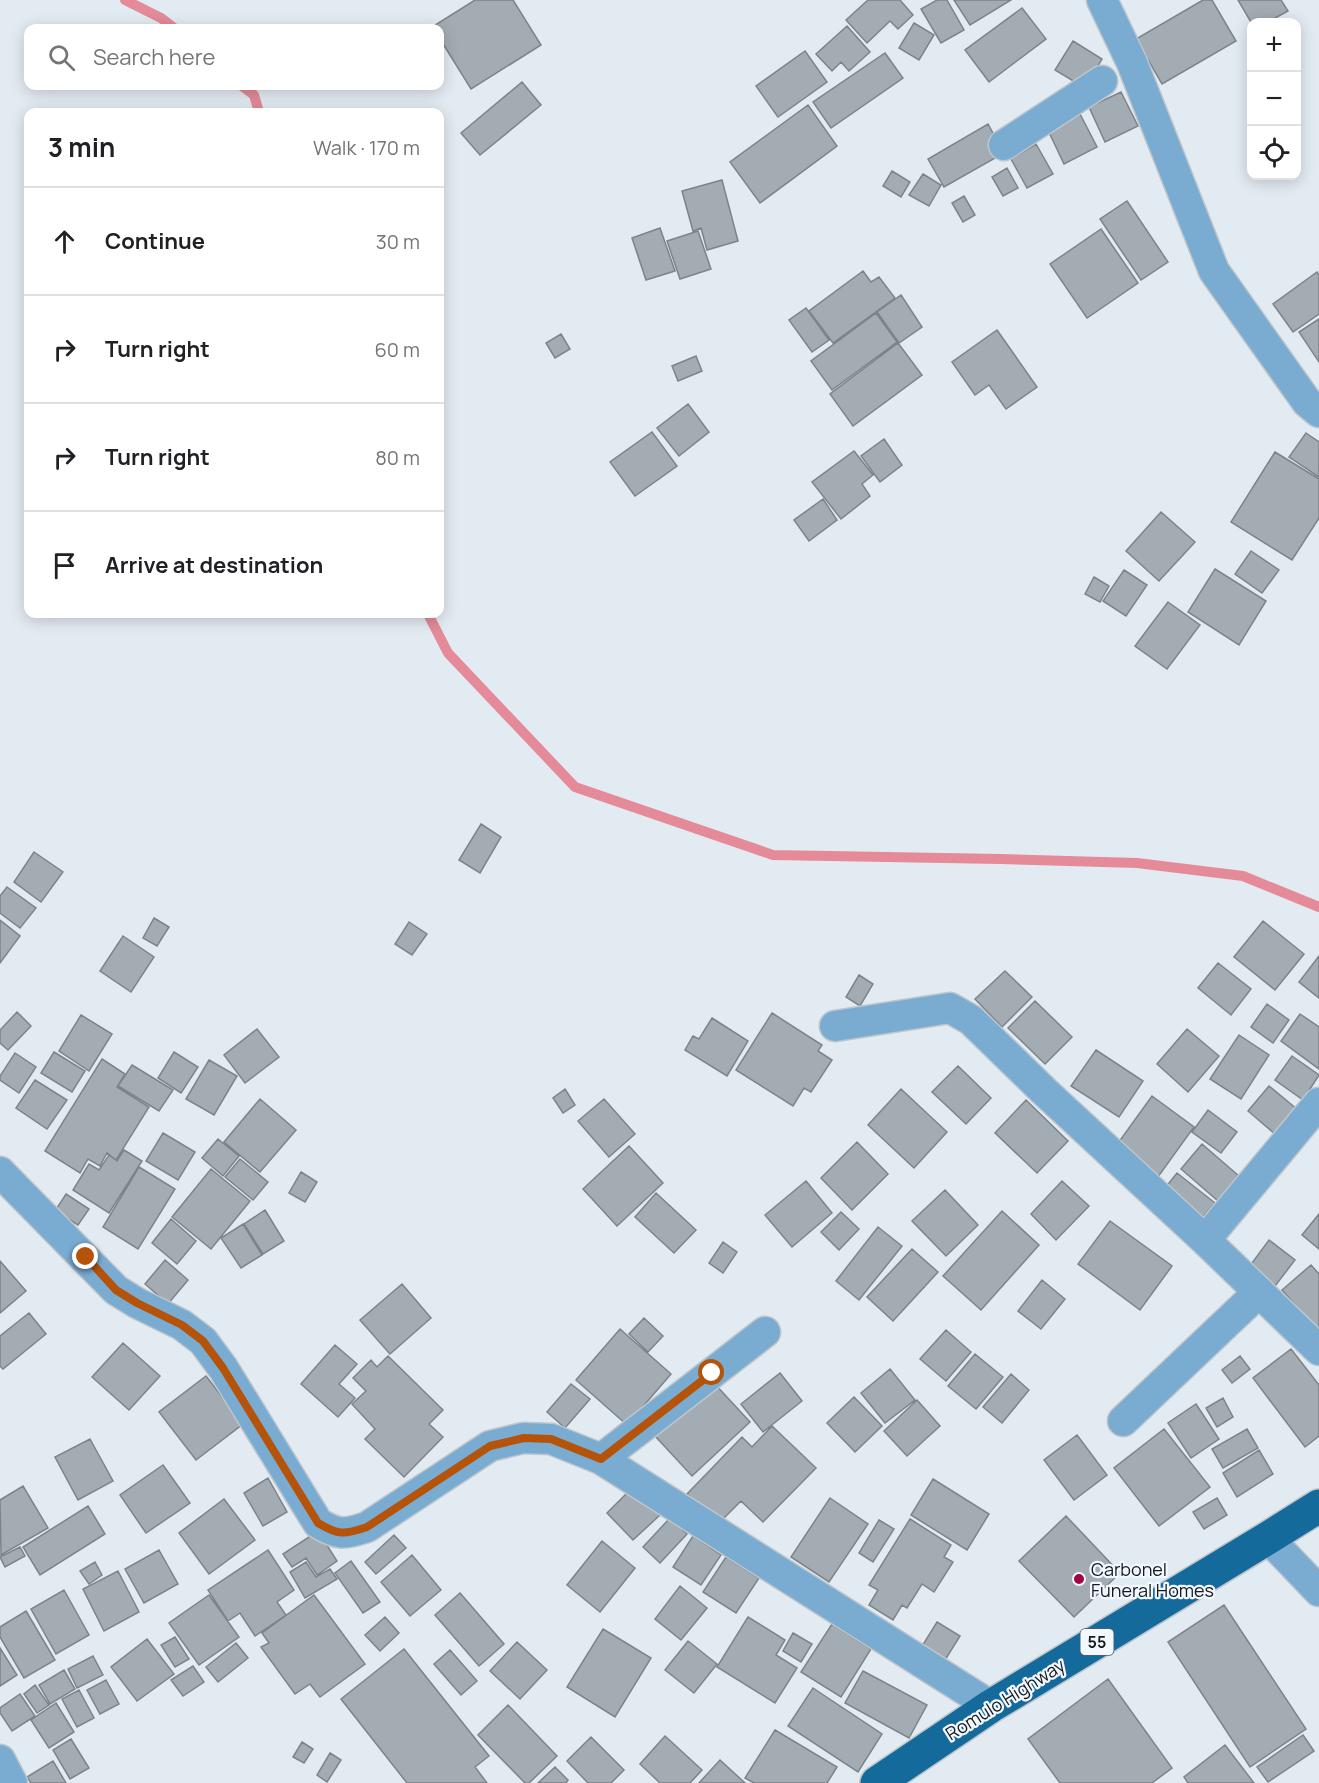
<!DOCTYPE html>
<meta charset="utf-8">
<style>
:root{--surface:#fff;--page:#f6f6f6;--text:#202124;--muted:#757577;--line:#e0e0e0}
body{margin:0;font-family:Manrope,sans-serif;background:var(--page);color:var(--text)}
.controls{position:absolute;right:18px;top:18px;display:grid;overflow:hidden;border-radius:12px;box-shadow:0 3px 15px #0003}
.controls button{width:54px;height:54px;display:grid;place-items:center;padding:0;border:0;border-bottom:2px solid var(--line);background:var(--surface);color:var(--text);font:30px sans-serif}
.stop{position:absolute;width:18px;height:18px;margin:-14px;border:4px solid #b45309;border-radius:50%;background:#fff}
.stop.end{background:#b45309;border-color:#fff;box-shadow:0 2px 6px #0008}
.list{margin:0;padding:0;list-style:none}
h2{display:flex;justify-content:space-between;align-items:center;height:78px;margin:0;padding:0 24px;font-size:26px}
h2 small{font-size:20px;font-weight:400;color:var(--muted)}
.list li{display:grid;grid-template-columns:39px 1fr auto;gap:18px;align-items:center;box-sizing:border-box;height:108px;padding:0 24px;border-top:2px solid var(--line)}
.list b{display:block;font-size:22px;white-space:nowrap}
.list em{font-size:20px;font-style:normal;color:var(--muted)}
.icon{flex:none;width:33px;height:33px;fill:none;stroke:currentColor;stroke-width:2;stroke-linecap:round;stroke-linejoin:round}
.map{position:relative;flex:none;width:1319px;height:1783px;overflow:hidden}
.search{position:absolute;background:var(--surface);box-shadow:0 3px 15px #0003;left:24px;top:24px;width:420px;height:66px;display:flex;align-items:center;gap:15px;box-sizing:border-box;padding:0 21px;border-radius:12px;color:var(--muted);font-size:22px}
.panel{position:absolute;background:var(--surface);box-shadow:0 3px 15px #0003;left:24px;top:108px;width:420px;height:510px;border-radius:12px}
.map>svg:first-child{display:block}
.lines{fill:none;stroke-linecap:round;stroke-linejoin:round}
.stream{stroke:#e48a98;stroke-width:10}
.building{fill:#a4acb3;stroke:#7c848a;stroke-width:1.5}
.minor-casing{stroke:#bec5cc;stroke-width:33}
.trunk-casing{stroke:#bec5cc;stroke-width:36}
.minor{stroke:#7aacd2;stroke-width:30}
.trunk{stroke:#156a9c;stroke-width:33}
.route{stroke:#b45309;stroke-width:8}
.poi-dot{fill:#a20640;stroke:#f1f8fe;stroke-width:2}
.labels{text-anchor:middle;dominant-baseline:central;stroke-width:4.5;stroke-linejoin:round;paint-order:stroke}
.shield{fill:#f1f8fe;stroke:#585d60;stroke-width:1.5}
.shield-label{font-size:16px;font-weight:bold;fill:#171a1d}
.poi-label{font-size:18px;fill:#171a1d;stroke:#f1f8fe;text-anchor:start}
.street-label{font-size:18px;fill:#171a1d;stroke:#f1f8fe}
</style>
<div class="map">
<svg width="1319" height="1783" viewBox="0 0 1319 1783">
<rect width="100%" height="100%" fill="#e3ebf2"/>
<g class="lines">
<path class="stream" d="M125,0L161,18L174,28
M242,86L254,95L259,112
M428,614L448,653L575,787L773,855L1000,859L1137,863L1243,876L1319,907"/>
</g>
<path class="building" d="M475,0H513L541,45L471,89L440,39V28L432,27Z
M868,0H900L913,15L898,29L890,21L867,43L846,20Z
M937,0H947L964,30L941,43L921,9Z
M954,0H1011L970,25Z
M1203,0H1212L1236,41L1162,84L1136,39Z
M1238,0H1281L1288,11L1268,22L1252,24Z
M1022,8L1046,39L989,82L965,50Z
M914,23L934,35L919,60L899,48Z
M847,26L870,52L849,71L841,62L832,71L816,54Z
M1073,41L1102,59L1085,88L1055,70Z
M805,51L827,82L778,117L756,86Z
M885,53L903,78L831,128L813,102Z
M522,82L541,105L480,155L461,133Z
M1121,92L1138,126L1105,142L1089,107Z
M808,105L837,146L760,203L730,162Z
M1079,112L1097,147L1064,164L1047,128Z
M988,124L1004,153L944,187L928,159Z
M1036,144L1053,174L1027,188L1011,159Z
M1007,168L1018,188L1003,196L992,177Z
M892,171L910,182L901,197L883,186Z
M923,174L941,185L929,206L909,195Z
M722,180L738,241L707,250L701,228L693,231L682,191Z
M964,196L975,215L963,222L952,203Z
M1127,201L1168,262L1141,280L1100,219Z
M660,228L675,271L646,280L632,238Z
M1101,229L1138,283L1087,318L1050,264Z
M698,231L711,269L680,279L667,241Z
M863,271L871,282L879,277L895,298L833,343L809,311Z
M1317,272L1319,275V314L1293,332L1273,304Z
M901,295L922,327L899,343L877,312Z
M806,308L829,340L812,352L789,320Z
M876,313L897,342L832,390L811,361Z
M1319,319V362L1299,332Z
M997,330L1037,387L1006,409L989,385L975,395L952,362Z
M561,334L570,349L555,358L546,343Z
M898,343L922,375L853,426L830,394Z
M696,356L702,371L678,381L672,366Z
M688,404L709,432L679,456L657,428Z
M652,432L677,466L635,496L610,462Z
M1306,433L1319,442V477L1289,457Z
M884,439L902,465L880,482L861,456Z
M854,451L873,475L862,484L870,496L841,519L812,482Z
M1275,452L1319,479V518L1292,560L1231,522Z
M823,499L837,520L809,541L794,520Z
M1161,512L1195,542L1159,581L1126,551Z
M1251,551L1279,570L1262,593L1235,574Z
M1215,569L1266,601L1239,645L1188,612Z
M1124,570L1147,585L1126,616L1103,601Z
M1094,577L1109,586L1100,602L1085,594Z
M1168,602L1200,625L1167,669L1135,646Z
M481,824L501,837L480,873L459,860Z
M34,852L63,872L41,902L14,882Z
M7,887L36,908L20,928L0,913V896Z
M154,918L169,927L157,946L143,938Z
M0,920L20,936L0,963Z
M1263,921L1304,954L1275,990L1234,957Z
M409,922L427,934L412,955L395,944Z
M123,936L154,957L131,992L100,971Z
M1319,956V998L1299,982Z
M1218,963L1251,989L1231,1015L1198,988Z
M1005,971L1032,997L1002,1027L975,999Z
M859,975L873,984L860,1006L846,997Z
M1035,1001L1072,1037L1045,1064L1008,1028Z
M1267,1004L1289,1020L1273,1043L1251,1027Z
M17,1012L31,1026L8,1050L0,1043V1030Z
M772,1013L822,1045L818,1051L832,1060L811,1092L804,1088L793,1106L736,1070Z
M1300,1014L1319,1027V1069L1281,1041Z
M81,1015L112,1034L89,1071L59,1051Z
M712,1018L748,1041L727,1076L685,1050L693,1036L699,1039Z
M257,1029L279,1057L245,1083L224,1055Z
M1187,1029L1219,1056L1188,1092L1157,1064Z
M1239,1035L1269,1055L1241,1099L1210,1079Z
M1096,1050L1143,1081L1119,1117L1071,1086Z
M54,1052L85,1071L72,1092L41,1073Z
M174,1052L198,1067L181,1093L158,1078Z
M15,1053L36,1067L19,1093L0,1080V1076Z
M1292,1056L1319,1075L1303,1100L1275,1080Z
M102,1059L125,1074L117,1087L149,1107L116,1160L107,1153L100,1166L88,1159L80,1173L45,1151Z
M209,1060L237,1076L214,1115L186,1099Z
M132,1065L173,1090L159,1111L118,1086Z
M958,1066L991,1098L966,1124L932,1092Z
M35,1080L67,1100L47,1129L16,1108Z
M1269,1086L1298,1110L1276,1135L1248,1111Z
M565,1089L575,1105L563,1113L553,1098Z
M901,1089L947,1132L914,1168L868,1125Z
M1152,1096L1194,1127L1155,1181L1113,1150Z
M260,1099L296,1130L260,1172L224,1142Z
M604,1099L635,1134L609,1157L578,1121Z
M1026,1100L1068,1141L1037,1173L995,1133Z
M1208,1110L1237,1132L1221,1153L1192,1132Z
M163,1133L195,1152L178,1180L146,1161Z
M218,1139L239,1156L223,1176L202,1158Z
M857,1142L888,1174L852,1210L821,1178Z
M1202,1144L1239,1176L1218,1201L1181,1169Z
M629,1146L663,1183L617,1226L583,1189Z
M124,1150L142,1161L109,1213L73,1190L89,1164L99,1170L109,1155L117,1161Z
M240,1159L268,1182L253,1200L225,1177Z
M139,1167L175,1189L138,1249L103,1227Z
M211,1169L250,1201L211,1249L172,1217Z
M301,1172L317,1182L305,1202L289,1193Z
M1177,1173L1215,1203L1198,1223L1161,1193Z
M806,1181L832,1213L792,1247L765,1215Z
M1062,1181L1089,1206L1056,1240L1031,1214Z
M945,1190L978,1225L946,1256L912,1221Z
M656,1193L696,1230L674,1253L635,1217Z
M66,1194L89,1209L78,1225L55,1211Z
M265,1210L284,1241L263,1254L244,1224Z
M1002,1211L1039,1245L981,1310L943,1276Z
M841,1212L859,1229L839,1250L821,1232Z
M1319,1214V1249L1302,1235Z
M171,1219L196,1241L177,1264L152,1243Z
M1110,1221L1172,1266L1140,1310L1078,1264Z
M243,1224L262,1255L241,1268L221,1238Z
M878,1227L902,1246L859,1300L836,1281Z
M1269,1240L1295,1260L1275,1286L1249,1267Z
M723,1242L737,1252L723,1273L709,1263Z
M912,1249L938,1272L893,1321L867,1297Z
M165,1260L188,1280L168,1304L145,1284Z
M0,1261L26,1291L0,1313Z
M1311,1265L1319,1274V1332L1282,1290Z
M1042,1280L1065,1299L1041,1329L1018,1311Z
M402,1284L431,1318L390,1354L360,1320Z
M29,1313L46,1334L3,1369L0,1366V1336Z
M644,1318L663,1336L648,1352L629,1334Z
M620,1329L671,1374L627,1425L576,1380Z
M946,1330L971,1352L946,1381L920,1359Z
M123,1343L160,1376L129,1410L92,1377Z
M335,1345L357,1364L339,1384L355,1398L338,1417L301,1384Z
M1291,1349L1319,1385V1436L1305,1447L1253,1378Z
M975,1354L1003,1377L976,1409L948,1386Z
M388,1356L443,1410L429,1424L443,1437L404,1477L365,1439L375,1429L352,1404L366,1391L353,1378L371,1360L377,1367Z
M1240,1356L1250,1369L1232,1383L1222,1370Z
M890,1369L915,1400L885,1423L861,1393Z
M780,1373L802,1401L763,1432L741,1404Z
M1011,1374L1029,1390L1002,1423L983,1407Z
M206,1376L243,1424L196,1460L159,1412Z
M713,1382L750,1422L692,1476L655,1436Z
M571,1384L590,1399L565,1428L547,1412Z
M854,1397L882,1426L855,1452L827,1423Z
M1223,1398L1233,1417L1217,1427L1206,1408Z
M917,1400L940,1426L907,1456L884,1431Z
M1196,1404L1219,1439L1191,1458L1168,1423Z
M772,1426L816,1468L763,1522L741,1501L718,1524L687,1494L742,1437L752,1447Z
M1164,1429L1210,1487L1159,1526L1114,1468Z
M1247,1429L1258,1448L1223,1468L1212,1449Z
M1077,1435L1107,1475L1074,1500L1044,1460Z
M90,1439L113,1481L78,1500L55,1457Z
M1259,1450L1273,1474L1237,1497L1223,1473Z
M163,1465L190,1503L146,1533L120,1495Z
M268,1478L287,1512L263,1526L244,1493Z
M933,1479L989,1514L967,1550L911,1515Z
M23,1486L48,1528L1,1555L0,1500Z
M633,1487L660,1515L633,1540L607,1513Z
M830,1498L868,1524L829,1582L791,1557Z
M1217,1498L1227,1515L1204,1529L1193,1512Z
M224,1499L255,1540L209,1574L179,1533Z
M88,1506L105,1534L40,1575L23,1547Z
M1066,1516L1120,1573L1074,1617L1019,1561Z
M670,1518L687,1534L660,1563L643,1547Z
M910,1519L951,1545L944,1557L953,1562L934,1592L922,1584L907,1608L902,1605L893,1620L869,1605L878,1590L869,1585Z
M879,1520L894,1529L873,1562L859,1553Z
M318,1531L337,1561L317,1575L306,1558L292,1567L283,1554Z
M394,1535L406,1548L376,1574L365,1562Z
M693,1536L721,1555L701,1585L673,1567Z
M602,1541L635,1568L600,1612L567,1585Z
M20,1547L25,1556L5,1567L0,1557Z
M159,1550L178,1584L144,1603L125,1569Z
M268,1550L294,1590L277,1602L286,1615L255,1636L240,1613L228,1621L208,1590Z
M412,1555L441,1590L410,1616L381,1582Z
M726,1557L759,1578L736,1613L703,1592Z
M351,1561L380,1602L363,1613L335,1573Z
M95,1562L102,1575L89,1584L80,1571Z
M306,1562L316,1577L330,1569L337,1579L305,1598L290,1572Z
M118,1571L139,1612L104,1631L83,1589Z
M680,1586L707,1608L681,1640L655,1619Z
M64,1590L89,1635L56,1654L31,1609Z
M460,1593L504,1644L479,1666L435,1615Z
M209,1595L239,1637L199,1665L169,1623Z
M314,1595L365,1664L320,1697L310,1684L295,1694L261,1647L269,1643L262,1633Z
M1224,1605L1306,1729L1250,1767L1168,1642Z
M26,1611L55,1660L24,1678L0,1637V1627Z
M385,1617L399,1633L380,1651L365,1635Z
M748,1617L785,1640L776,1655L797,1668L775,1703L717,1667Z
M937,1622L960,1636L942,1665L919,1651Z
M832,1624L871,1649L841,1697L801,1672Z
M603,1629L651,1658L615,1717L567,1687Z
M793,1633L812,1644L801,1662L783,1651Z
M175,1637L189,1659L175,1667L161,1645Z
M147,1639L174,1674L137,1701L111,1667Z
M688,1641L717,1664L694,1693L665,1670Z
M517,1642L547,1670L520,1699L490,1671Z
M236,1643L248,1658L218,1682L206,1667Z
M0,1648L17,1675L0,1686Z
M404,1649L489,1756L475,1767L487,1783H407L341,1699Z
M450,1650L477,1681L461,1695L434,1664Z
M93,1656L103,1675L77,1688L68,1669Z
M193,1666L204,1682L183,1696L171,1680Z
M64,1670L75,1689L50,1704L39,1685Z
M863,1671L927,1705L909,1738L845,1703Z
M1108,1679L1172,1768L1152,1783H1060L1028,1739Z
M106,1680L119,1704L100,1714L87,1690Z
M35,1685L49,1705L37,1713L24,1694Z
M813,1688L882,1734L858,1772L788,1726Z
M79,1690L94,1718L77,1727L62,1699Z
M20,1694L35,1716L12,1731L0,1713V1708Z
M56,1703L74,1732L49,1748L31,1720Z
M508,1705L557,1756L529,1783H525L478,1735Z
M775,1730L837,1767L827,1783H754L745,1778Z
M1303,1735L1314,1751L1268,1782L1257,1767Z
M665,1736L702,1770L690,1783H660L640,1764Z
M591,1737L624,1770L611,1783H588L567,1761Z
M71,1739L89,1768L70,1779L53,1750Z
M302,1742L313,1749L304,1763L293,1757Z
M1225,1745L1254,1783H1188L1184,1777Z
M330,1753L341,1760L327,1782L317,1775Z
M720,1760L745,1783H699Z
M53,1761L66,1783H31L27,1777Z
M555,1767L568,1780L566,1783H538Z"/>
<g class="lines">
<defs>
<path id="minor" d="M1102,0L1132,63L1214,271L1307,402L1319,412
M1004,145L1102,81
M835,1026L950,1008L971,1020L1045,1092L1205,1240L1319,1350
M0,1172L116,1290L137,1303L182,1325L203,1341L223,1368L318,1523C338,1535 344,1535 367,1527L490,1446L523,1438L551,1439L601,1459L991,1706
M1205,1240L1319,1103
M1123,1421L1258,1293
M601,1459L765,1332
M1268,1538L1319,1591
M0,1760L12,1783"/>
<path id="trunk" d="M877,1783L991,1706L1268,1538L1319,1506"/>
</defs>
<use href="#minor" class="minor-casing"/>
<use href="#trunk" class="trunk-casing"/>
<use href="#minor" class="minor"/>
<use href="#trunk" class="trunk"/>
</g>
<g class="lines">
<path class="route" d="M86,1257L116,1290L137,1303L182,1325L203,1341L223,1368L318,1523C338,1535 344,1535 367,1527L490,1446L524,1438L551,1439L601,1459L712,1373"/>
</g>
<circle class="poi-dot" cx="1079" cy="1579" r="6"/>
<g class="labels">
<rect class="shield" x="1080.5" y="1629" width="33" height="26" rx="4.5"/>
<g class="shield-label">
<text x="1097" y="1642">55</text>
</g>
<g class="poi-label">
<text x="1091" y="1569">Carbonel<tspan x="1091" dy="21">Funeral Homes</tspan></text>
</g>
<g class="street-label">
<text transform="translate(1005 1699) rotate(-32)">Romulo Highway</text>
</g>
</g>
</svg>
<div class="controls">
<button>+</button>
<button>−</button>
<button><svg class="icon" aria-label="locate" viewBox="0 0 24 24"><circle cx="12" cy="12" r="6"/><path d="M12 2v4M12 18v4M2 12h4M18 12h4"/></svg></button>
</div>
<div class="stop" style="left:712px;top:1373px"></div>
<div class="stop end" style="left:86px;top:1257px"></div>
<div class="search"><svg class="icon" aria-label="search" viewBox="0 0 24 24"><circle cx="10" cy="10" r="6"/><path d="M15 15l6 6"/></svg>Search here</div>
<section class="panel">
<h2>3 min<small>Walk · 170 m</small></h2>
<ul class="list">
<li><svg class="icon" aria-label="ahead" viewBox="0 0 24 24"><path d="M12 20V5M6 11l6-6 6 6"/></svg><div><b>Continue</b></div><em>30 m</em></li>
<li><svg class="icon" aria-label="right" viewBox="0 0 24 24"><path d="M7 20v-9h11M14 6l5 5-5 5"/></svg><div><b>Turn right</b></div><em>60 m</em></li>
<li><svg class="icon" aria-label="right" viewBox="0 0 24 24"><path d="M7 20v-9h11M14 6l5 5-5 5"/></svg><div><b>Turn right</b></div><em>80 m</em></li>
<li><svg class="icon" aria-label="arrive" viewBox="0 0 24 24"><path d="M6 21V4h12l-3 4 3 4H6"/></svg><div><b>Arrive at destination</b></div></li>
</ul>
</section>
</div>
